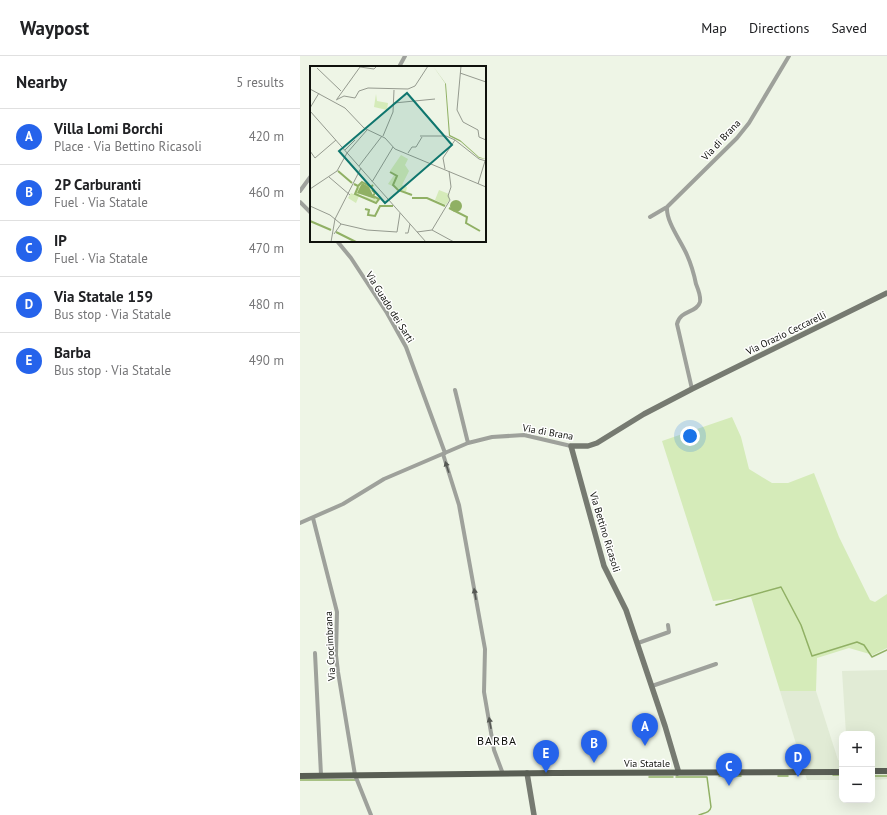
<!DOCTYPE html>
<meta charset="utf-8">
<style>
:root{--surface:#fff;--page:#f6f6f6;--text:#202124;--muted:#757577;--line:#e0e0e0;--accent:#2563eb}
body{margin:0;font-family:"PT Sans",sans-serif;background:var(--page);color:var(--text)}
.controls{position:absolute;right:12px;bottom:12px;display:grid;overflow:hidden;border-radius:8px;box-shadow:0 4px 16px #0002}
.controls button{width:36px;height:36px;display:grid;place-items:center;padding:0;border:0;border-bottom:1px solid var(--line);background:var(--surface);color:var(--text);font:20px sans-serif}
.you{position:absolute;left:390px;top:380px;width:14px;height:14px;margin:-10px;border:3px solid #fff;border-radius:50%;background:#1a73e8;box-shadow:0 0 0 6px #1a73e833}
.badge{display:grid;place-items:center;width:26px;height:26px;border-radius:50%;background:var(--accent);color:#fff;font-size:13px;font-weight:700}
.pin{position:absolute;translate:-50% -33px;filter:drop-shadow(0 1px 2px #0008)}
.pin::after{content:'';position:absolute;top:21px;width:14px;height:12px;background:inherit;clip-path:polygon(0 0,100% 0,50% 100%)}
.list{margin:0;padding:0;list-style:none}
h2{display:flex;justify-content:space-between;align-items:center;height:52px;margin:0;padding:0 16px;font-size:17px}
h2 small{font-size:13px;font-weight:400;color:var(--muted)}
.list li{display:grid;grid-template-columns:26px 1fr auto;gap:12px;align-items:center;box-sizing:border-box;height:56px;padding:0 16px;border-top:1px solid var(--line)}
.list b{display:block;font-size:15px;white-space:nowrap}
.list p{margin:0;font-size:13px;white-space:nowrap;color:var(--muted)}
.list em{font-size:13px;font-style:normal;color:var(--muted)}
.map{position:relative;flex:none;width:587px;height:759px;overflow:hidden}
header{display:flex;align-items:center;gap:24px;box-sizing:border-box;height:56px;padding:0 20px;background:var(--surface);border-bottom:1px solid var(--line)}
header strong{font-size:19px}
nav{display:flex;gap:22px;margin-inline-start:auto;font-size:14px}
main{display:flex}
aside{flex:1;background:var(--surface)}
.map>svg:first-child{display:block}
.built{fill:#e1ebd5}
.green{fill:#d5ebb9}
.lines{fill:none;stroke-linecap:round;stroke-linejoin:round}
.stream{stroke:#90b064;stroke-width:1.5}
.street{stroke:#9ea19b;stroke-width:4}
.secondary{stroke:#767a71;stroke-width:5.5}
.primary{stroke:#595e54;stroke-width:6}
.oneway{fill:#565954}
.labels{text-anchor:middle;dominant-baseline:central;stroke-width:3;stroke-linejoin:round;paint-order:stroke}
.street-label{font-size:10px;fill:#0f110c;stroke:#fff}
.quarter-label{font-size:12px;letter-spacing:1px;fill:#0f110c;stroke:#fff}
.inset-river{fill:none;stroke:#90b064;stroke-width:2}
.inset-road{fill:none;stroke:#959a8f;stroke-width:1}
.view{fill:#0f766e;fill-opacity:0.15;stroke:#0f766e;stroke-width:2}
.inset-edge{fill:none;stroke:#0f110c;stroke-width:2}
</style>
<header>
<strong>Waypost</strong>
<nav><a>Map</a><a>Directions</a><a>Saved</a></nav>
</header>
<main>
<aside>
<h2>Nearby<small>5 results</small></h2>
<ul class="list">
<li><span class="badge">A</span><div><b>Villa Lomi Borchi</b><p>Place · Via Bettino Ricasoli</p></div><em>420 m</em></li>
<li><span class="badge">B</span><div><b>2P Carburanti</b><p>Fuel · Via Statale</p></div><em>460 m</em></li>
<li><span class="badge">C</span><div><b>IP</b><p>Fuel · Via Statale</p></div><em>470 m</em></li>
<li><span class="badge">D</span><div><b>Via Statale 159</b><p>Bus stop · Via Statale</p></div><em>480 m</em></li>
<li><span class="badge">E</span><div><b>Barba</b><p>Bus stop · Via Statale</p></div><em>490 m</em></li>
</ul>
</aside>
<div class="map">
<svg width="587" height="759" viewBox="0 0 587 759">
<rect width="100%" height="100%" fill="#eef5e6"/>
<path class="built" d="M587,614V723L572,724V678H546L542,615Z
M480,635H516L538,704L542,705V724H507Z"/>
<path class="green" d="M432,361L441,381L449,413L472,427H488L514,417L539,481L570,544L575,546L587,538V592L573,599L549,592L517,602L516,635H480L451,541L413,545L362,385Z"/>
<g class="lines">
<path class="stream" d="M416,549L481,531L501,569L512,600L557,586L564,589L572,601L587,594
M533,719H542
M419,720H441
M478,720H488
M573,720H587
M349,721H373
M376,721H407L411,751C410,757 404,757 399,759
M0,724H55"/>
<path class="street" d="M99,11L105,0
M0,135L11,120
M0,146L11,157
M367,151C366,166 381,185 387,199C391,208 394,218 396,228C398,233 401,240 400,246C397,257 380,254 377,268L392,333
M350,161L367,151L437,82L449,67L489,0
M37,185L51,202L87,257L106,291L145,397
M155,334L168,387
M143,398L159,449L185,593L184,636L194,694L203,718
M13,462L37,556L36,599L38,616L55,719L71,759
M0,467L43,448L84,423L168,387L192,381L224,379L271,390
M338,587L369,576L368,569
M15,597L21,719
M352,630L416,608"/>
<path class="secondary" d="M227,717L234,759
M377,717L378,714L365,670L326,554L304,510L271,390H288L297,387L344,358L392,333L587,237"/>
<path class="primary" d="M572,715H587
M0,720L254,717L542,716"/>
</g>
<defs><path id="oneway-solid" d="M-6-.8H1V-3.2L6.5 0L1 3.2V.8H-6Z"/></defs>
<g class="oneway">
<use href="#oneway-solid" transform="translate(147 411) rotate(-108)"/>
<use href="#oneway-solid" transform="translate(175 538) rotate(-100)"/>
<use href="#oneway-solid" transform="translate(190 667) rotate(-100)"/>
</g>
<g class="labels">
<g class="street-label">
<text transform="translate(421 84) rotate(-47)">Via di Brana</text>
<text transform="translate(90 251) rotate(58)">Via Guado dei Sarti</text>
<text transform="translate(486 277) rotate(-26)">Via Orazio Ceccarelli</text>
<text transform="translate(248 376) rotate(10)">Via di Brana</text>
<text transform="translate(305 476) rotate(73)">Via Bettino Ricasoli</text>
<text transform="translate(30 590) rotate(-93)">Via Crocimbrana</text>
<text x="347" y="707">Via Statale</text>
</g>
<g class="quarter-label">
<text x="197" y="684">BARBA</text>
</g>
</g>
<g transform="translate(10 10)">
<rect width="176" height="176" fill="#eef5e6"/>
<path d="M66,28L67,35L78,37L77,44L64,41ZM91,89L98,93L95,99L99,105L92,119L97,121L96,126L78,118L84,109L80,105ZM52,116L61,121L65,127L63,130L69,133L67,136L49,130L46,137L38,132L41,127L48,130L45,128L47,121L43,118L48,120ZM52,117L64,127V133L49,129ZM129,124L139,128L140,133L136,139L125,134Z" fill="#d5ebb9" fill-rule="evenodd"/>
<path d="M123,0L136,18L140,69L150,74L169,91L176,93L169,92L151,76L139,70L135,17ZM52,117L59,121L65,133L47,127ZM140 140a6 6 0 1 1 12 0a6 6 0 1 1-12 0Z" fill="#90b064"/>
<path class="inset-river" d="M28,105L42,117M80,106L87,110L83,119L88,124L102,129M44,118L48,120L52,116L61,121L63,119M48,121L45,128L66,137L69,133L63,130L65,127L62,124M102,132H117L135,140M139,142L157,151L156,157L170,165M55,143L59,144L58,149L65,150L70,140H83M0,155L21,164M26,166L46,176"/>
<path class="inset-road" d="M151,0L147,44L153,56L168,64L169,71L176,74M7,2L31,25M150,7L176,16M0,23L35,42L54,62L75,72L85,83L176,121M27,33L50,1L64,3L67,0M26,34L34,30L45,32L49,25L58,22L98,23L105,20L118,0M84,37L125,33M0,42L9,27M0,45L116,176M73,70L83,46L84,24M110,70H136L145,74L133,92L135,103M145,74L169,93L176,95M35,84L45,74M0,85L5,92L26,74M98,87L102,81H106L112,71M49,100L72,70M19,111L40,129M62,116L83,81M168,118L175,95M0,123L27,105L37,87L57,64M0,140L20,149L31,158L57,164L87,166L90,147M122,164L140,134L138,130L141,121L139,105M107,166L122,164L144,176M95,167H98L100,158M24,168L31,158M21,176L25,153L51,102"/>
<path class="view" d="M97,27L142,79L75,137L29,85Z"/>
<rect width="176" height="176" class="inset-edge"/>
</g>
</svg>
<div class="controls">
<button>+</button>
<button>−</button>
</div>
<div class="you"></div>
<div class="pin badge" style="left:345px;top:690px">A</div>
<div class="pin badge" style="left:294px;top:707px">B</div>
<div class="pin badge" style="left:429px;top:730px">C</div>
<div class="pin badge" style="left:498px;top:721px">D</div>
<div class="pin badge" style="left:246px;top:717px">E</div>
</div>
</main>
